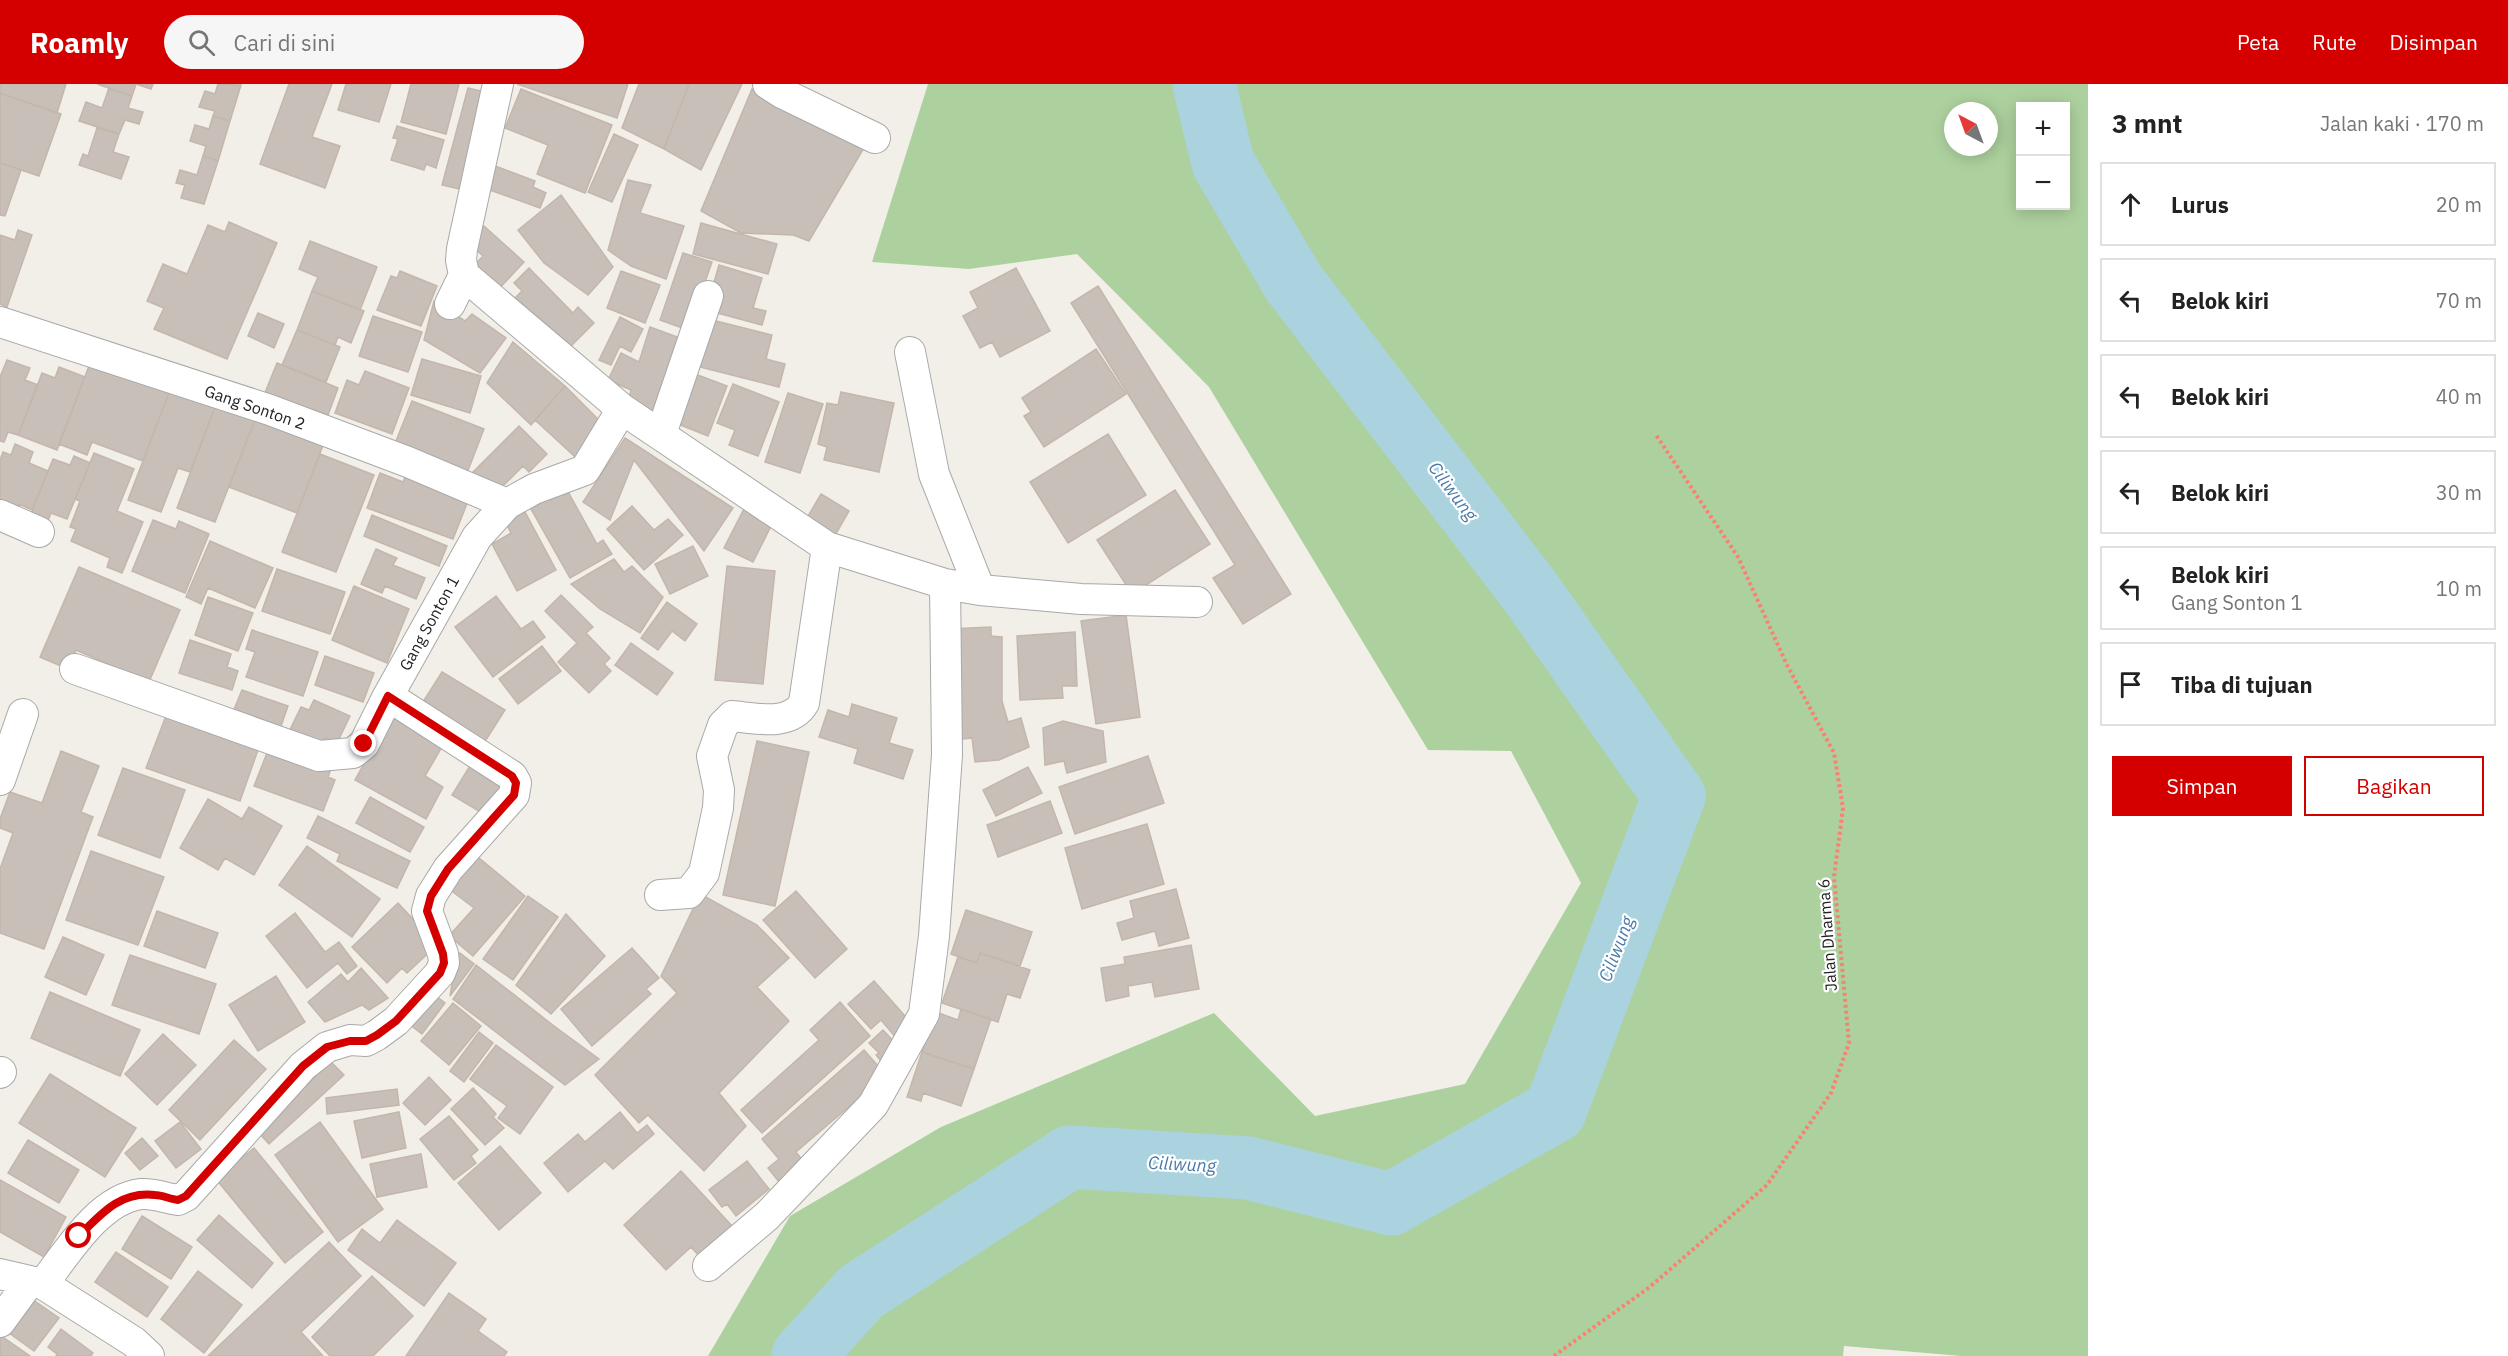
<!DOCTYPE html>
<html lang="id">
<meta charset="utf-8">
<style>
:root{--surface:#fff;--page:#f6f6f6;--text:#222;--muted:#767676;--line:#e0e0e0;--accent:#d40000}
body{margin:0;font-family:"IBM Plex Sans",sans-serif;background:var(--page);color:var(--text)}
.controls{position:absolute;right:18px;top:18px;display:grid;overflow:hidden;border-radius:0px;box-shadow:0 3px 15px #0003}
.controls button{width:54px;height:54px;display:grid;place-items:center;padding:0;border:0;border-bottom:2px solid var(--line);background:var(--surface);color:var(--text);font:30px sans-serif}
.compass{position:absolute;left:1944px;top:18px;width:54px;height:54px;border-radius:50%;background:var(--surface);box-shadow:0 3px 15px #0003;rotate:319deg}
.stop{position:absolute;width:18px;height:18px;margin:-14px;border:4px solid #d40000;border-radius:50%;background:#fff}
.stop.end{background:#d40000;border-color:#fff;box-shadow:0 2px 6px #0008}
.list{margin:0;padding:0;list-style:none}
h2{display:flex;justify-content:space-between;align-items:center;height:78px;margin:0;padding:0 24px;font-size:26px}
h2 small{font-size:20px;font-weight:400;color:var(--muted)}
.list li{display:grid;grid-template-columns:39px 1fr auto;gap:18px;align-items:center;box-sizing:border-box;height:84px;margin:0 12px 12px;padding:0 12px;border:2px solid var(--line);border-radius:0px}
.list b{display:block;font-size:22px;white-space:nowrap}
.list p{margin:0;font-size:20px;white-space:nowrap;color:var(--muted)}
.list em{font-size:20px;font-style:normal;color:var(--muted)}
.actions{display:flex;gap:12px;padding:18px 24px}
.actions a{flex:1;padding:14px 0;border:2px solid var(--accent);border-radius:0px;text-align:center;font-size:21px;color:var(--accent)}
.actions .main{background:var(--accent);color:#fff}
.icon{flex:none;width:33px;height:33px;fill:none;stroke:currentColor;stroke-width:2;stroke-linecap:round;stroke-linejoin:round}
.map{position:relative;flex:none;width:2088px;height:1272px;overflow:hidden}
header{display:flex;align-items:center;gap:36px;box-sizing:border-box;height:84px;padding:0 30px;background:var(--accent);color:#fff}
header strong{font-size:28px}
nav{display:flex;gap:33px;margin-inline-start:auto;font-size:21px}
.search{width:420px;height:54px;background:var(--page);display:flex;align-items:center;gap:15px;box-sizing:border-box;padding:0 21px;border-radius:33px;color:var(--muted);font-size:22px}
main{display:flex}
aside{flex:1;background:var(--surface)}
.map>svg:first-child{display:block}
.forest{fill:#add19e;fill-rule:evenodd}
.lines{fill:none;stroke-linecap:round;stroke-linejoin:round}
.river{stroke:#aad3df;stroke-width:63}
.building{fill:#c7bfb8;stroke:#c4b6ab;stroke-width:1.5}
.street-casing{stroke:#a9a9a9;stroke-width:32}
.path{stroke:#fa8072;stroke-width:4;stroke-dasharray:3 3;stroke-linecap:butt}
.street{stroke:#fff;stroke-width:30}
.route{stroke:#d40000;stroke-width:8}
.labels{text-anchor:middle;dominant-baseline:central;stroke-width:4.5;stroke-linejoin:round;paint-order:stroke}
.street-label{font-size:16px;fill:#222;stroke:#fff}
.water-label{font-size:18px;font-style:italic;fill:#4a7aab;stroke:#fff}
</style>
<header>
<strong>Roamly</strong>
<div class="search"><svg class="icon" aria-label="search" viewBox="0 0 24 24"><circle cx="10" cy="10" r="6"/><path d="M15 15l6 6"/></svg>Cari di sini</div>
<nav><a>Peta</a><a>Rute</a><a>Disimpan</a></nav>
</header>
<main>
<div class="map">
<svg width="2088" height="1272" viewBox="0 0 2088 1272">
<rect width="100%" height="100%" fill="#f2efe9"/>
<path class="forest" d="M928,0H2088V1272H1961L1844,1262L1843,1272H708L790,1132L941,1043L1214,929L1315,1032L1465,1000L1581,799L1511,667L1428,666L1209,303L1077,170L969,185L872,178ZM2020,22H2066V122H2020ZM1953,27H1989V63H1953Z"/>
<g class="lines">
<path class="river" d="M803,1272L861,1208L1070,1073L1248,1084L1391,1120L1555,1027L1674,712L1532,510L1293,198L1223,79L1204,0"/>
</g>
<path class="building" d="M0,0H66L57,29L0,9Z
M97,0H153L151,5L136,0L132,12Z
M218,0L241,1L230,37L213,32L215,27L199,23L205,7L215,10Z
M289,0H332L312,53L340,62L325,104L260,80Z
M346,0H391L379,38L338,26Z
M411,0H459L446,50L401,38Z
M517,0H628L617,34Z
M639,0H689L664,65L622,44Z
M689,0H742L701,86L664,65Z
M109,4L132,12L128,24L143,28L139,40L125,36L119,50L79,37L86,18L102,24Z
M468,4L490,9L464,106L442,101Z
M521,5L612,41L585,109L537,90L548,61L505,44Z
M752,5L868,57L809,157L793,151L741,149L701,127Z
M0,9L61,30L39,92L0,79Z
M213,32L230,37L218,77L203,72L206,62L190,57L195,41L209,45Z
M397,42L444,56L436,84L426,80L424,86L391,76L398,55L393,54Z
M97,44L119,50L113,68L129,73L121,95L79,81L83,70L88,72Z
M614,50L638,61L612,118L588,108Z
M203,72L218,77L204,120L181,114L185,101L176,99L180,86L197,91Z
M0,79L21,86L5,132L0,131Z
M495,82L535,97L533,103L546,109L540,124L487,105Z
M628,96L651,101L640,129L684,142L666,195L631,182L608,166Z
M561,111L613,183L588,211L544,179L518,146Z
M229,138L277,159L227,275L154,245L164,224L147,217L163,180L187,190L208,141L225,148Z
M701,139L777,160L768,190L693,170Z
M484,142L524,178L495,209L470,186L483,172L468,158Z
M18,146L32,151L7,223L0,220V151L15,156Z
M310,157L377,183L360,226L312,207L318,193L299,185Z
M683,169L712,178L688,246L660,236Z
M719,181L762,194L753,224L766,227L762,241L706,226Z
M529,184L573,229L578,223L594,239L562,271L511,218L522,207L514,199Z
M1016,184L1050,247L1000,273L992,258L980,264L963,232L978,224L970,208Z
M400,187L437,202L421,242L377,226L391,192L397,194Z
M621,187L660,201L645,239L607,224Z
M1098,202L1291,510L1243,540L1213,494L1235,481L1071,219Z
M312,207L364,227L351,259L338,253L335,261L297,246Z
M434,217L465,237L472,230L506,254L480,289L424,256Z
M258,229L284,240L274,264L248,252Z
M373,232L422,248L408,288L359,272Z
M620,233L643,245L631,268L620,262L611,281L599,276Z
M704,234L772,251L766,275L785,280L779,303L692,281Z
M650,243L680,254L660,339L627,323L631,306L608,296L621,269L639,278Z
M297,246L340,263L326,298L282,281Z
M513,258L565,302L531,341L487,299Z
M1096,265L1126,310L1044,363L1024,332L1031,328L1022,314Z
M422,275L481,292L470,329L411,311Z
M7,276L30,284L25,296L38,301L18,351L8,348L4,358L0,357V293Z
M107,276L172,301L143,377L92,358L87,371L59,360L89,282L102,287Z
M277,279L338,304L328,331L317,327L313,336L262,316Z
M59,283L85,293L57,366L18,351L42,289L55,294Z
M365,287L409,304L392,350L335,329L347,296L359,301Z
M687,287L727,302L708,352L678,340Z
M733,300L779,318L758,372L729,361L735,346L717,339Z
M172,301L217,318L190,388L178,384L161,428L128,416Z
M565,302L606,343L584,381L535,336Z
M841,308L894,319L879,388L824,376L827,363L818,360L827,319L838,321Z
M788,309L823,320L800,389L765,378Z
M412,317L484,345L467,389L392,367Z
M217,318L256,333L215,438L177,424Z
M259,325L327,351L297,429L229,403Z
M519,342L547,370L529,388L523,382L494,411L472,389Z
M1108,350L1146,411L1068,459L1030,398Z
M625,354L733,424L704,467L634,376L610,436L583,418Z
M15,360L33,368L29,379L48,387L32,426L19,420L15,430L0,424V376L3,368L11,371Z
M94,369L134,385L117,427L143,438L122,489L107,483L110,474L71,457L76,445L70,443L80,417L75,415Z
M320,370L374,391L336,488L282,468Z
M74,372L90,379L67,435L51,429L47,439L30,432L53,375L70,381Z
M380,389L403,398L407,389L470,412L453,455L367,424Z
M566,404L597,460L603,456L612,470L570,494L527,418Z
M1175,406L1210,460L1132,510L1097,456Z
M821,410L849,427L833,455L804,439Z
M746,421L774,436L753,478L724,464Z
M632,422L654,446L668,435L683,451L644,486L607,445Z
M524,426L556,486L517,507L492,460L511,449L505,437Z
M372,431L447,462L439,482L364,452Z
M153,436L176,445L179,437L209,450L185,509L132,487Z
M210,457L273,484L255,524L208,504L201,520L186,513Z
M693,462L708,492L670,510L655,480Z
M376,465L397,474L393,481L425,494L416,515L385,502L382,509L361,500Z
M614,475L624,488L632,482L663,513L640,549L600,525L571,500Z
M727,482L775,487L763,600L715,596Z
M79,483L180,526L149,598L76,566L68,585L40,573Z
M277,485L345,508L330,550L262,527Z
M354,502L409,525L387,579L332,556Z
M561,511L593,543L586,549L610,574L604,580L611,587L589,609L558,578L577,559L545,527Z
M496,512L521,545L533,537L545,553L493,593L455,543Z
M208,513L253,529L238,567L195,551Z
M667,518L697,540L685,557L672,547L658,566L641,554Z
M1126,531L1140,633L1096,640L1081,537Z
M991,543V552L1002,553V617L1008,638L1021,634L1029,663L999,676L975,678L972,654L955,656L949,545Z
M252,546L318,568L303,612L246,593L255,568L246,565Z
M1075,548L1077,602H1062L1063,614L1020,616L1017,552Z
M190,556L231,570L227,583L238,587L232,606L179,589Z
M631,559L673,589L657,611L615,581Z
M542,562L561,587L518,620L499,595Z
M325,572L374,589L363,618L315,601Z
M442,588L505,626L484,659L421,621Z
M242,606L288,622L280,645L233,628Z
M314,616L350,632L337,659L326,654L319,669L286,654L301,623L309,626Z
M852,620L897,634L889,659L913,666L903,695L854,679L858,665L819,653L828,626L849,633Z
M169,624L258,666L240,717L146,684Z
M393,627L446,656L425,692L443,703L426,735L355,696Z
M1063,637L1103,647L1106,678L1067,689L1064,677L1045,681L1043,644Z
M757,657L809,668L775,822L723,811Z
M292,664L333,680L328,693L335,696L323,727L254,702L267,669L287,677Z
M61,667L99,682L81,728L93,733L44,865L0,849V785L13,749L0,744V735L10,708L42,719Z
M1148,672L1164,719L1075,750L1059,703Z
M473,677L508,698L487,732L452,711Z
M1028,683L1042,709L996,732L983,706Z
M123,684L185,706L160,774L98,751Z
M370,713L424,743L410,768L356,739Z
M208,715L242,735L249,723L282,742L254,791L225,774L218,786L180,764Z
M1050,717L1062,749L998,773L987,741Z
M318,732L410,777L397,804L337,777L340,770L307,754Z
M1147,740L1164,800L1082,825L1065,764Z
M307,762L380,815L352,853L279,801Z
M91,767L164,793L138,861L66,836Z
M473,769L525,812L473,872L449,852L474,824L445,802Z
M1176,805L1189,854L1159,862L1155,847L1122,856L1117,839L1134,834L1130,817Z
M796,807L847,865L815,894L763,836Z
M700,810L757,841L789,874L757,903L789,937L719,1009L746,1042L704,1087L648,1031L639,1039L595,991L677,909L661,892Z
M528,812L558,833L513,896L483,875Z
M398,819L437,861L407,889L402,884L387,899L352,863Z
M966,826L1032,848L1020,882L980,869L977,879L951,870Z
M157,827L218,849L205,884L144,862Z
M295,829L325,868L339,858L357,882L347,890L338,879L307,904L266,852Z
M566,830L605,872L551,930L516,901Z
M63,853L104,871L86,911L45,893Z
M1191,861L1199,905L1155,913L1152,898L1128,902L1129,912L1106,917L1101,884L1125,880L1124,873Z
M632,864L659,894L646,905L651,910L592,962L561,925Z
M460,869L474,880L450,912L456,875Z
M980,869L1030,886L1020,914L1007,910L998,938L942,919L958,873L977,879Z
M130,871L216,900L199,950L112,921Z
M476,881L554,942L599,975L565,1001L453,915Z
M361,884L388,914L369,926L362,921L325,938L308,918L341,890L348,898Z
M276,892L305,938L258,967L229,921Z
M874,897L913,941L897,955L881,936L871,945L848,920Z
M428,906L445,919L422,950L405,937Z
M50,908L140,946L120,992L31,954Z
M840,918L870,952L762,1049L741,1026L819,956L810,946Z
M453,919L481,942L449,981L421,957Z
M961,925L991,935L974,985L922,968L936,928L958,936Z
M883,946L897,961L881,977L876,971L879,969L869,959Z
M479,948L493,959L464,998L450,987Z
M163,950L196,981L157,1021L125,990Z
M234,956L266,985L200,1056L169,1026Z
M496,961L553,1003L520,1050L498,1034L507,1022L470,995Z
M864,966L886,991L796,1068L803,1077L779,1098L768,1084L779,1075L762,1055Z
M922,968L974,985L961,1022L923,1009L921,1017L907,1013Z
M331,978L344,991L269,1060L257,1047Z
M50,990L136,1044L105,1093L19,1039Z
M429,993L451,1016L425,1041L403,1019Z
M473,1004L496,1030L493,1033L504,1044L485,1061L451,1025Z
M397,1005L399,1021L327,1030L326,1014Z
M399,1028L406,1064L362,1074L354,1037Z
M620,1028L637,1049L647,1041L654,1050L613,1085L605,1077L568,1108L544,1079L578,1050L585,1058Z
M449,1032L478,1066L471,1072L476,1079L454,1096L420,1055Z
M180,1038L201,1065L176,1084L155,1057Z
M320,1038L383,1125L338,1158L275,1071Z
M142,1054L158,1072L140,1086L125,1069Z
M28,1056L79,1086L59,1119L8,1089Z
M500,1062L541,1109L499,1146L458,1099Z
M254,1064L323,1148L285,1179L216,1095Z
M421,1070L427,1103L377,1113L370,1080Z
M747,1077L769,1105L736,1132L727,1120L722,1123L709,1106Z
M681,1087L733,1143L700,1173L691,1163L666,1186L624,1141Z
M0,1096L66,1133L44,1173L0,1148Z
M219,1131L273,1179L252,1204L197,1156Z
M142,1132L192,1163L171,1195L122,1165Z
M397,1136L456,1179L424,1222L348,1166L362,1145L380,1159Z
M329,1158L361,1192L301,1248L323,1272H208Z
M116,1168L168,1203L147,1233L95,1198Z
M198,1187L242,1221L204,1269L161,1235Z
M372,1192L413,1232L373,1272H330L312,1253Z
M449,1209L486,1235L478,1247L507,1268L504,1272H406Z
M29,1213L59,1234L34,1267L5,1246Z
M61,1245L93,1269L91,1272H56L57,1270L48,1263Z
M0,1251L30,1272H0Z"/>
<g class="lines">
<defs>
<path id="street" d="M498,0L462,165L461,176L464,191L622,325L827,463L945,500L980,506L1081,515L1197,518
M768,0L782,9L875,54
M450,220L464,191
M0,238L270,326L408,378L507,420
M910,268L934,390L980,506
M661,350L708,212
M0,431L39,448
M75,585L319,672L353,669L364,660L388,612L477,453L507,420L534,405L585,386L622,325
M0,696L23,630
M660,811L689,809L704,789L718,724L719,706L712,672L723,641L732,632C755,634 790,643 804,619L827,463
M0,989L1,988
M708,1182L767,1132L873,1021L924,930L934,852L947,671L945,500
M0,1190L43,1200L134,1258L149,1272
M43,1200C67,1169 99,1115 141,1110C154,1109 165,1114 178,1116L186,1112L303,982L327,963L350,956L366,957L377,951L396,937L440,889L444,879L443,870L427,827L431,812L448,785L514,711L516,699L512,692L388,612
M0,1238L30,1197"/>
</defs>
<use href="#street" class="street-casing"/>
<path class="path" d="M1554,1272L1651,1202L1767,1101L1831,1009L1849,959L1834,793L1843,724L1834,669L1787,581L1738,473L1656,351"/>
<use href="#street" class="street"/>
</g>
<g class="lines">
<path class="route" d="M79,1152C101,1130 120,1107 155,1111C162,1111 170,1115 178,1116L186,1112L303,982L327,963L350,957H366L377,951L396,937L440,889L444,879L443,870L427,827L431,812L448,785L514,711L516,699L512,692L388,612L364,660"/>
</g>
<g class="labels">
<g class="street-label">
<text transform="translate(255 323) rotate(19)">Gang Sonton 2</text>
<text transform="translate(429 539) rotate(-61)">Gang Sonton 1</text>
<text transform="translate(1827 851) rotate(-94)">Jalan Dharma 6</text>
</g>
<g class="water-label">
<text transform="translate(1453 407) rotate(53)">Ciliwung</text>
<text transform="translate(1616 865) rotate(-69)">Ciliwung</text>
<text transform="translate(1182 1080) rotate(3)">Ciliwung</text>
</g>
</g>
</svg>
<div class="controls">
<button>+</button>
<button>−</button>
</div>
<svg class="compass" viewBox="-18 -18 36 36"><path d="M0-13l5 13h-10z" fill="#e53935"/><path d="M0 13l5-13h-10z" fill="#767676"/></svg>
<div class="stop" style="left:79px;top:1152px"></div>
<div class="stop end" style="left:364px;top:660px"></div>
</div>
<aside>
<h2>3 mnt<small>Jalan kaki · 170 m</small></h2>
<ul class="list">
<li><svg class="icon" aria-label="ahead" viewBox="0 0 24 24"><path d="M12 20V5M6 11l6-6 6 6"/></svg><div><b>Lurus</b></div><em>20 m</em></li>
<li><svg class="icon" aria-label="left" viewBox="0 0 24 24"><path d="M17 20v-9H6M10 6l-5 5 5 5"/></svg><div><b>Belok kiri</b></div><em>70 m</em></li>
<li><svg class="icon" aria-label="left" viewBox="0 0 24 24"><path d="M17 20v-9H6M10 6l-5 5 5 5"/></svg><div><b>Belok kiri</b></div><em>40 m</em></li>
<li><svg class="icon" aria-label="left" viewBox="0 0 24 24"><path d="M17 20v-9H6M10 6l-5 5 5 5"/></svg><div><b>Belok kiri</b></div><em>30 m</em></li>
<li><svg class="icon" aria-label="left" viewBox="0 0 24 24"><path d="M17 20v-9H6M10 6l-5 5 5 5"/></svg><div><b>Belok kiri</b><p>Gang Sonton 1</p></div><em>10 m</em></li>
<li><svg class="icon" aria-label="arrive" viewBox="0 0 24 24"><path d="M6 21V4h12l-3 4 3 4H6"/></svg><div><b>Tiba di tujuan</b></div></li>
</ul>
<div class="actions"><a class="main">Simpan</a><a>Bagikan</a></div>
</aside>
</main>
